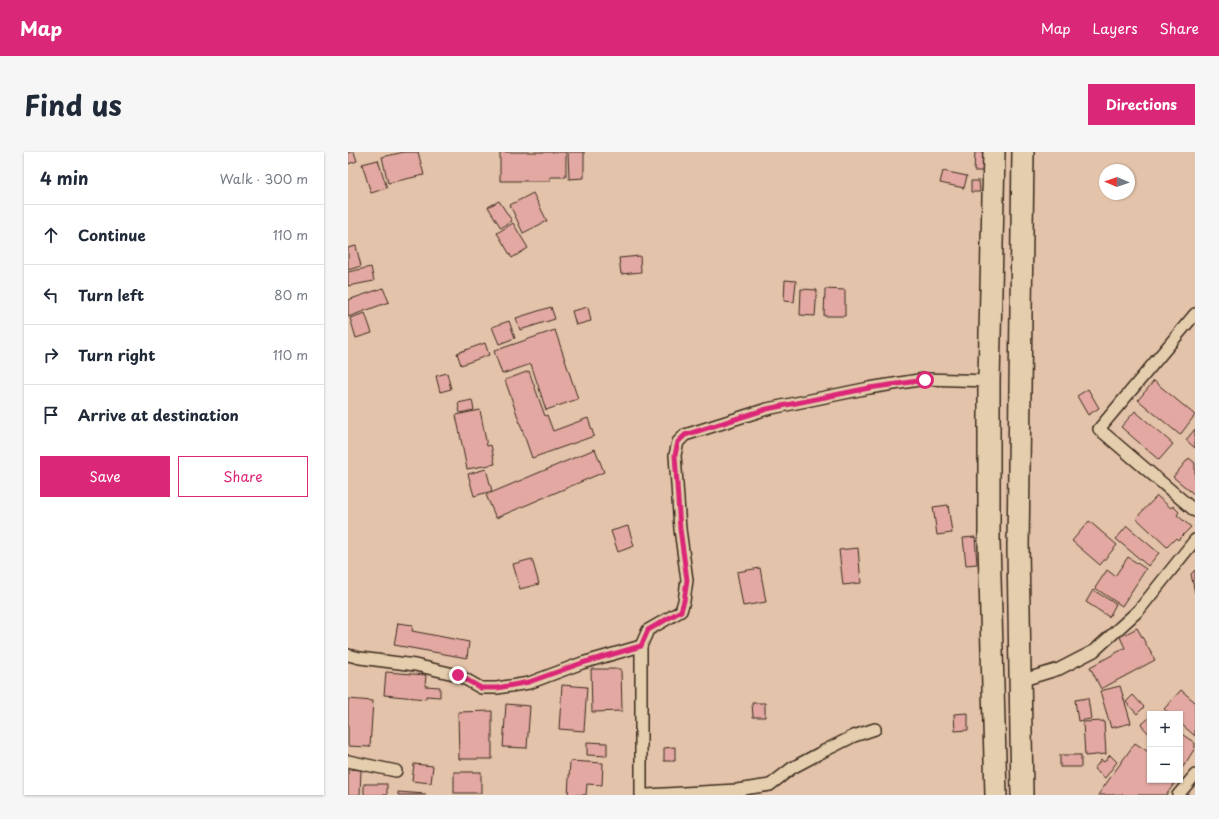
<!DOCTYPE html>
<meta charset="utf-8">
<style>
:root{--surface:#fff;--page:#f6f6f7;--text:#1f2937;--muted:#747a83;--line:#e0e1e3;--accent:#db2777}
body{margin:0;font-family:"Playpen Sans",sans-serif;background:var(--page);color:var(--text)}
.controls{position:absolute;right:12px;bottom:12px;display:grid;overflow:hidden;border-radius:0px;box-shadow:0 1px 3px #0004}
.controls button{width:36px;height:36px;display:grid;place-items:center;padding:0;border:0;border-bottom:1px solid var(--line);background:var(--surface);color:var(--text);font:20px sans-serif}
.compass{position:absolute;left:751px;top:12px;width:36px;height:36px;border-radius:50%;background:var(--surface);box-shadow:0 1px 3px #0004;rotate:272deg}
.stop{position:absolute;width:12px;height:12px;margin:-9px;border:3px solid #db2777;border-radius:50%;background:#fff}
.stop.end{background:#db2777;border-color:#fff;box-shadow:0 1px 4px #0008}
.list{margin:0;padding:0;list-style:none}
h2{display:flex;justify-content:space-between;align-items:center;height:52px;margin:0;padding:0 16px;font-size:17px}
h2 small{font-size:13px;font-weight:400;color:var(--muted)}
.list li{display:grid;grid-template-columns:26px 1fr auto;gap:12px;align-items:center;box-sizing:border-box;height:60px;padding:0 16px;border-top:1px solid var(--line)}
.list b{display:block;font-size:15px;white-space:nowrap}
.list em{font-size:13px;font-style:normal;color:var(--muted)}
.actions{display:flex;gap:8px;padding:12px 16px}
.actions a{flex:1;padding:9px 0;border:1px solid var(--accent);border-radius:0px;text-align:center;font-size:14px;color:var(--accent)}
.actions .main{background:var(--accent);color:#fff}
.icon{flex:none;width:22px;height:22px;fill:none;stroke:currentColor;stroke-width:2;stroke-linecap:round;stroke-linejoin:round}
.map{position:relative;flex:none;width:847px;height:643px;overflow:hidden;border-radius:0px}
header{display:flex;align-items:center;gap:24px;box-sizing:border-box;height:56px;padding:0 20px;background:var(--accent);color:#fff}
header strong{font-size:19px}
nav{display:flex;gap:22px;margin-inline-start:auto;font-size:14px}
.intro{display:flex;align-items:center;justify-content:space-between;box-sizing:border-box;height:96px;padding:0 24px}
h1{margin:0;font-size:28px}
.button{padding:10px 18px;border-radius:0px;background:var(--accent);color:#fff;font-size:14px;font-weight:700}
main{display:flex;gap:24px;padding:0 24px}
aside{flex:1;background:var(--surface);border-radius:0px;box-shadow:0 1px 3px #0004}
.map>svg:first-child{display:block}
.building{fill:#e2a8a1;stroke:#3b2a1e}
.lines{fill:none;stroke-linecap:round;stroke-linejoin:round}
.street-casing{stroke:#3b2a1e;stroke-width:14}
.highway-casing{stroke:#3b2a1e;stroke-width:24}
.street{stroke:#e4cead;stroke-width:11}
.highway{stroke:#e4cead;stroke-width:21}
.route{stroke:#db2777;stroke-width:5}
</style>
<header>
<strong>Map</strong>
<nav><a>Map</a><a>Layers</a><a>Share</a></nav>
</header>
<div class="intro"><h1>Find us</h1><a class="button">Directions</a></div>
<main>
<aside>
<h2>4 min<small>Walk · 300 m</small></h2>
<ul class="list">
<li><svg class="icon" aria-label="ahead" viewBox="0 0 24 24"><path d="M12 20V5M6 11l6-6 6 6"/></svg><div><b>Continue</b></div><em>110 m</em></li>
<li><svg class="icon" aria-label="left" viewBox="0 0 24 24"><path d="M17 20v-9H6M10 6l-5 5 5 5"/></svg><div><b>Turn left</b></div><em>80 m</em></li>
<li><svg class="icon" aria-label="right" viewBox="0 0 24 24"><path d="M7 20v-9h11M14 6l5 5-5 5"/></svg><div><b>Turn right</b></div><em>110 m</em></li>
<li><svg class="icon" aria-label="arrive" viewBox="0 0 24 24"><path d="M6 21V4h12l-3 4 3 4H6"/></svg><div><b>Arrive at destination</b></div></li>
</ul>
<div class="actions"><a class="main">Save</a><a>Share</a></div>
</aside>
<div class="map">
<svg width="847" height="643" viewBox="0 0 847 643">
<rect width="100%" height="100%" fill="#e3c3a9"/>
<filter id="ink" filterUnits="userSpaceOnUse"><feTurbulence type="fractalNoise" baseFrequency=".025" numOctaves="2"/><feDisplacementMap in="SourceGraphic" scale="8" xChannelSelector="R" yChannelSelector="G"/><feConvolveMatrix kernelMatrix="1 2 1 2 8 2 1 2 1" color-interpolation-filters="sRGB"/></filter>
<g filter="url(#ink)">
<g class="building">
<path d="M0,0H6L9,9L0,12Z"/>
<path d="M56,0H70L76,23L40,31L34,5Z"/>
<path d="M152,0H218V25H202V29H152Z"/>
<path d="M220,0H236V26L221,27Z"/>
<path d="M627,0H638L636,19H626Z"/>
<path d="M30,8L39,36L23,41L14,12Z"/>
<path d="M595,19L619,24L616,36L592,31Z"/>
<path d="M623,29H631L632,40H623Z"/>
<path d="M185,41L199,69L175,81L162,53Z"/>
<path d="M151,49L164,69L153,76L140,55Z"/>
<path d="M165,71L180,96L164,106L149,81Z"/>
<path d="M8,94L13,114L0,118V96Z"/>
<path d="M292,104L293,120L273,122L271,106Z"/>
<path d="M23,115L26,129L0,134V120Z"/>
<path d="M437,128L448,129L446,150L436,149Z"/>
<path d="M35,136L41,150L0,165V148Z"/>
<path d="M453,137L469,138L467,164L452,163Z"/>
<path d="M477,137L497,138V164H476Z"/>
<path d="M203,155L207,167L172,178L168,166Z"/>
<path d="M240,155L243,169L228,173L224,159Z"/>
<path d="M17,161L24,181L8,186L2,166Z"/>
<path d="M161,169L167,186L151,192L144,175Z"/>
<path d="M207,178L230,247L198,258L183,212L154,222L146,199Z"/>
<path d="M137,191L141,203L113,213L109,201Z"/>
<path d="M181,219L197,264L199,263L205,279L240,266L246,284L184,306L157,228Z"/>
<path d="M99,221L103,237L92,240L88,224Z"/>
<path d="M806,229L847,263L832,283L790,248Z"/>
<path d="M740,237L751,256L740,263L729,244Z"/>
<path d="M124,248L126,258L112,261L110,251Z"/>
<path d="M132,258L139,294L143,293L147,312L119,317L108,263Z"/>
<path d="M787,259L825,292L811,308L773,275Z"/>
<path d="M847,277V296L838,288Z"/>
<path d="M247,297L256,320L148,366L138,343Z"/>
<path d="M841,306L847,311V343L825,325Z"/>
<path d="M138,317L144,339L126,344L120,322Z"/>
<path d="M809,344L823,356L825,354L831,360L829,363L843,375L830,388L828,386L819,395L788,366Z"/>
<path d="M600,353L604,381L589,383L585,355Z"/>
<path d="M741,369L769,393L752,413L724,389Z"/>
<path d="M280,374L286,394L270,400L263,379Z"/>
<path d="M779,374L811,401L800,414L768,387Z"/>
<path d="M627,385L629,412L618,413L615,386Z"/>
<path d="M510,396L513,431L495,433L491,398Z"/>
<path d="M780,405L798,417L774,454L747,436L759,418L767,424Z"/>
<path d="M184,407L191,432L172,437L165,412Z"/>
<path d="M412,416L418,450L395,454L389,420Z"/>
<path d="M847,418V441L843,422Z"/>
<path d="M745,438L768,452L761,465L738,450Z"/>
<path d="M50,471L65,473L64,479L121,490L119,506L46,493Z"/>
<path d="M789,476L807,508L753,537L742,515L777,496L772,485Z"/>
<path d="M243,517H273L274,559L244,560Z"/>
<path d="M38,520L78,523L77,534L92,535V545L78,544V547L36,543Z"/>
<path d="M214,533L239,535L236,579L211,577Z"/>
<path d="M772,534L783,571L763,576L752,539Z"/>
<path d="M833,538L847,550V584L832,571V562H822L816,557Z"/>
<path d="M785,543L796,555L789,562L778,550Z"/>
<path d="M740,546L743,567L730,569L727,548Z"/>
<path d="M0,547L25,549L22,595L0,594Z"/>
<path d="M404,551H417V565H405Z"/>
<path d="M158,552L182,554L179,596L155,595Z"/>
<path d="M144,559V607H111L110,560Z"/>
<path d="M620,561V578L607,579L606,562Z"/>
<path d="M802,565V583L793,573Z"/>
<path d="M756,569L758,602L737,604L735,570Z"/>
<path d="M832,581L847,591V596L835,615L832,613Z"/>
<path d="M239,590L259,591V604L239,603Z"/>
<path d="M787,591L802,601V628H829L818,643H750Z"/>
<path d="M327,595V609H316V596Z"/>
<rect x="712" y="603" width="21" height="12"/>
<path d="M762,603L769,610L757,626L746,617L753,608L756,610Z"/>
<path d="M222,609L255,611L254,633L239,632L238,643H220Z"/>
<path d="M66,612L85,614L83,631L64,629Z"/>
<path d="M0,617L13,618L12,643H0Z"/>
<rect x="106" y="620" width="27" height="21"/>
<rect x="16" y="632" width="23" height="11"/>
<path d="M50,640L78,642V643H50Z"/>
</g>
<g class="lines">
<defs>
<g id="street">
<path d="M847,162L751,277L847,359"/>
<path d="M0,503L12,506L67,513L110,523L133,536H149L181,531L234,511L293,494"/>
<path d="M672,529L711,517L746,499L791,458L847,388"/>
<path d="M0,609L48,619"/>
<path d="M293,643V494L300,478L333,459L336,449L339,428L332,377L327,303L330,290L337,283L419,257L521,236L577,227L641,229"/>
<path d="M299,643L389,638L422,633L444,616L474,600L506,584L527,577"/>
<path d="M830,643L847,623"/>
</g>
<g id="highway">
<path d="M646,0L641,229V390L648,643"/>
<path d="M674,643L670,396L675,0"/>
</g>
</defs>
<use href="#street" class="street-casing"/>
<use href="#highway" class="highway-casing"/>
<use href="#street" class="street"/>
<use href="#highway" class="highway"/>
</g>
</g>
<g class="lines" filter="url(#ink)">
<path class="route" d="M110,523L133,536H149L181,530L234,511L293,494L300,478L333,459L336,449L339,428L332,377L327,303L330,290L337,283L419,257L521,236L577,228"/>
</g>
</svg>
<div class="controls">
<button>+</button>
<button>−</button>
</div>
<svg class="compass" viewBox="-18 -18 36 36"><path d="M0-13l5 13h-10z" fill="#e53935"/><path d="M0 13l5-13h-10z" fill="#747a83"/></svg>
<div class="stop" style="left:577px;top:228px"></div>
<div class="stop end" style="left:110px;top:523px"></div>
</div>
</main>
